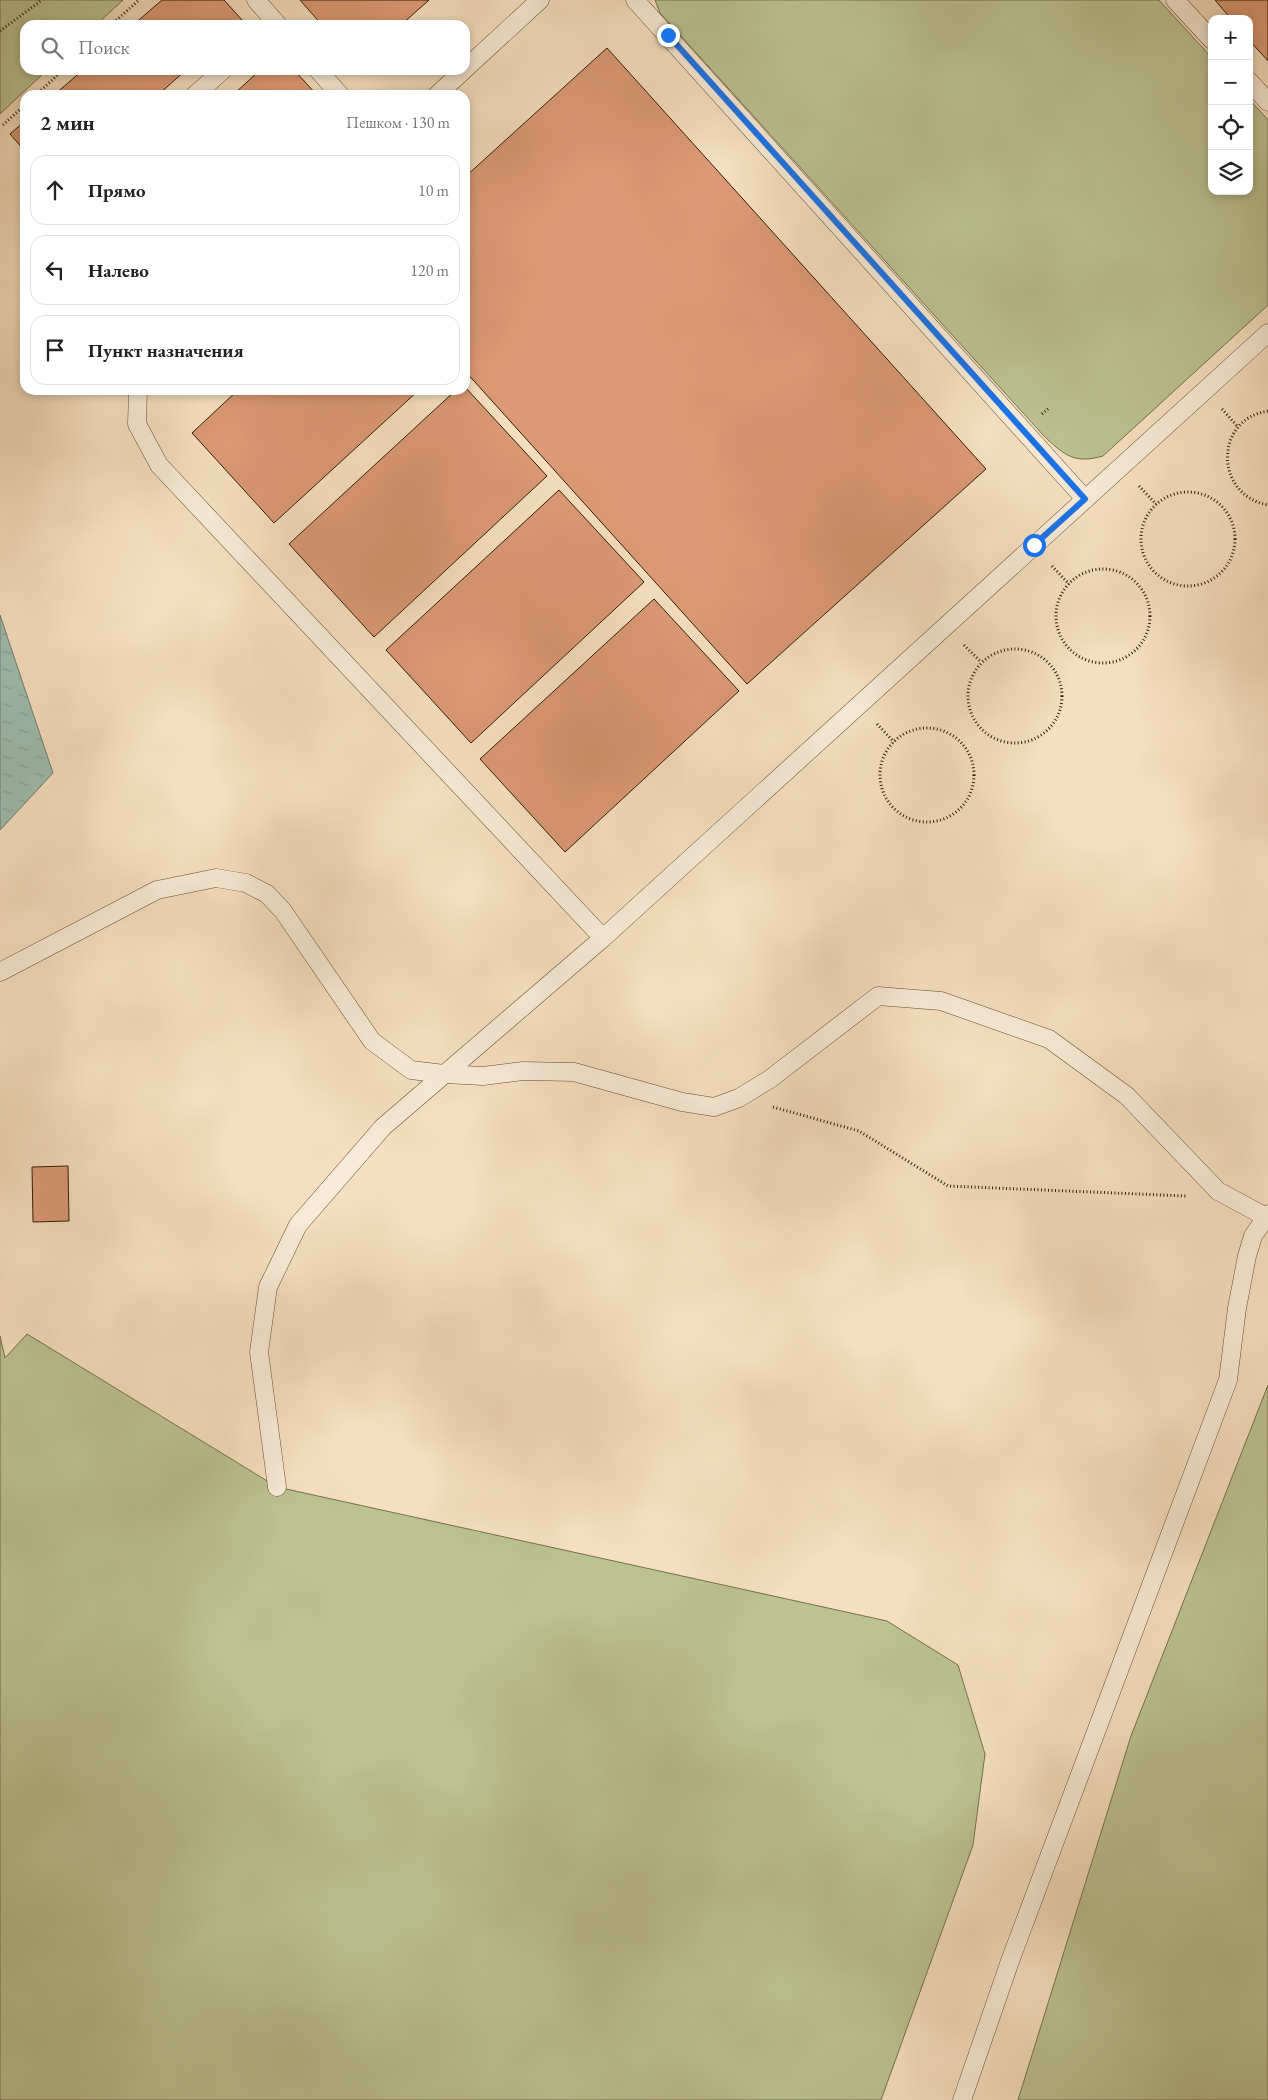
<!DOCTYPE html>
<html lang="ru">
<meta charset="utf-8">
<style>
:root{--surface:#fff;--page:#f2f2f2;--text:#222;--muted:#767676;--line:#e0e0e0}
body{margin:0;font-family:"EB Garamond",serif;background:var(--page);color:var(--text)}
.controls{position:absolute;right:15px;top:15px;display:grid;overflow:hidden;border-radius:10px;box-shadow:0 2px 8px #0003}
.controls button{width:45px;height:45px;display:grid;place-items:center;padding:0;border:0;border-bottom:1px solid var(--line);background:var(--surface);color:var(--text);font:25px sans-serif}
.stop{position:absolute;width:15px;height:15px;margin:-11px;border:4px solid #1a73e8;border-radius:50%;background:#fff}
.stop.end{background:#1a73e8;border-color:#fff;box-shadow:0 1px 5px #0008}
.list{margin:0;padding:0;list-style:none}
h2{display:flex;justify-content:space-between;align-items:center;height:65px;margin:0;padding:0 20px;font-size:21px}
h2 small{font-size:16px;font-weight:400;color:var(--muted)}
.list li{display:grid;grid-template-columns:32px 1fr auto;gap:15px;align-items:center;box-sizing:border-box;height:70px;margin:0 10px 10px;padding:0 10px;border:1px solid var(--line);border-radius:15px}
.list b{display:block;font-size:19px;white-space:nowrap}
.list em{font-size:16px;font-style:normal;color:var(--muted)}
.icon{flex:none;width:28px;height:28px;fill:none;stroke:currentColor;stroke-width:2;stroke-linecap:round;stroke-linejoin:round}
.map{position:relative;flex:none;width:1268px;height:2100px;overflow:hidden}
.search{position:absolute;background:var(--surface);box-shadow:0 2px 8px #0003;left:20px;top:20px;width:450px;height:55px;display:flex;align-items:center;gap:12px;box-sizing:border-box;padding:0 18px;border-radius:15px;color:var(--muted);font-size:19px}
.panel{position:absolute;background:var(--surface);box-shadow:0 2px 8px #0003;left:20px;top:90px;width:450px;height:305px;border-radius:15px}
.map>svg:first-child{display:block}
.green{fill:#bcc292;stroke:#76704c}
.water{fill:url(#water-ripples);stroke:#717d6b}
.building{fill:#dc9975;stroke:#301e06}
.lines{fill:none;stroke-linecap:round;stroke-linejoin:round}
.lane-casing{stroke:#614e34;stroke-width:19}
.path{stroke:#301e06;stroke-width:3;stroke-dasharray:1 2.5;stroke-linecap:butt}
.lane{stroke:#f8ead6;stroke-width:18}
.route{stroke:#1a73e8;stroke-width:6}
</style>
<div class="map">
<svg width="1268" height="2100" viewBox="0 0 1268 2100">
<defs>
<pattern id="water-ripples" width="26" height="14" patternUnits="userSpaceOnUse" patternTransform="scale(1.25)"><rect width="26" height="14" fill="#9dbdae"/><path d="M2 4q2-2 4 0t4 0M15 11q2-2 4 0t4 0" fill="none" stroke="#88a294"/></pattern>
</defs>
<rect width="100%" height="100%" fill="#f5dfc0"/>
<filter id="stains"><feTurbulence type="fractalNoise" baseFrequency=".004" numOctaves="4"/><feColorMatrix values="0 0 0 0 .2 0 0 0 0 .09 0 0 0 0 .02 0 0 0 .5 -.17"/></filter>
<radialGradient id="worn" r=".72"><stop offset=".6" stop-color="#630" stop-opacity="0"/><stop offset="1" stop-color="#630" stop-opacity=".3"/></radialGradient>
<g class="green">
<path d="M0,0H123L96,25H25V70H47L0,114Z"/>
<path d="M655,0H1159L1212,58V191H1249V99L1268,120V305L1103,456C1075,464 1065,456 1044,436L660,13Z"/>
<path d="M27,1334L277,1487L887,1621L958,1665L985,1754L973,1845L881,2100H0V1336L5,1358Z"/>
<path d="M1268,1385V2100H1018L1131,1736Z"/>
</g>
<path class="water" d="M0,615L53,773L0,830Z"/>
<g class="building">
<path d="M162,0H224L242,20L237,25H133Z"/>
<path d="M300,0H429L401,25H322Z"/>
<path d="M1215,0H1268V61L1249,40V19H1231Z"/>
<path d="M607,48L986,469L747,684L465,371V177Z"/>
<path d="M83,70H186L158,95H54Z"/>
<path d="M260,70H294L317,95H233Z"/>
<path d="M25,121V151L10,134Z"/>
<path d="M465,387L547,476L374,637L289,544L456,390H465Z"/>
<path d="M238,390H419L274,523L192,433Z"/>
<path d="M559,490L644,582L471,743L386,650Z"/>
<path d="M654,599L739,691L565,852L480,759Z"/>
<path d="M68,1166L69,1221L33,1222L32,1167Z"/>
</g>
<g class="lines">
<defs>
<g id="lane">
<path d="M256,0L278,25"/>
<path d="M635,0L1085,499"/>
<path d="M1175,0L1212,40"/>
<path d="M465,69L540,0"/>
<path d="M318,70L340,95"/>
<path d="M1249,81L1268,102"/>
<path d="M195,95L223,70"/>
<path d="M437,95L464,70"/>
<path d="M138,390L137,424L159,465L603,938L1268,333"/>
<path d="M0,972L157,890L216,878L246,883L267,894L283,911L372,1041L411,1070L444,1074L483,1076L523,1071L574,1072L682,1102L714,1107L739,1098L770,1079L878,996L941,1001L1049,1039L1127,1096L1218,1191L1266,1217"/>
<path d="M277,1487L259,1352L268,1287L298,1225L383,1127L603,938"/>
<path d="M962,2100L1010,1961L1228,1380L1237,1308L1247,1256L1253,1236L1268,1214"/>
</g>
</defs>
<use href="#lane" class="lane-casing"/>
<g class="path">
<path d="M111,25L139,0"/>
<path d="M0,31L42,0"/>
<path d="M36,95L63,70"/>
<path d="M3,125L25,105"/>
<path d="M1222,409L1238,427"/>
<path d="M1268,411C1214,419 1214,495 1268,505"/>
<path d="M1042,414L1049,408"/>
<path d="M1139,486L1156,504"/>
<circle cx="1188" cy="539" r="47"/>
<path d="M1052,566L1069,584"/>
<circle cx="1103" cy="616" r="47"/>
<path d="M964,645L981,662"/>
<circle cx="1015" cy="696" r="47"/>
<path d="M877,724L894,742"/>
<circle cx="927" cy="775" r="47"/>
<path d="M773,1107L859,1131L948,1186L1186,1196"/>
</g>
<use href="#lane" class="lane"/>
</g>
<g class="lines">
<path class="route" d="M668,35L1085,499L1034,545"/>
</g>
<rect width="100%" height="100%" filter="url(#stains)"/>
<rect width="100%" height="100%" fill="url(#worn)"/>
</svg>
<div class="controls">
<button>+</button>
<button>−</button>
<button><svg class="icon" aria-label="locate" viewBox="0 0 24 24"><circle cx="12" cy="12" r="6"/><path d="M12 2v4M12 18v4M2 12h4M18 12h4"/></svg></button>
<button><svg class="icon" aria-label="layers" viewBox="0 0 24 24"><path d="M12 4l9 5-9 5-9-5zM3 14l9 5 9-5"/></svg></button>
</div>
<div class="stop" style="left:1034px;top:545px"></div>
<div class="stop end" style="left:668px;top:35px"></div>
<div class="search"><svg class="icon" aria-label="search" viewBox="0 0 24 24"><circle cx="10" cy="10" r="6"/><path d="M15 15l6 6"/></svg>Поиск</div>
<section class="panel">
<h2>2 мин<small>Пешком · 130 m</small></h2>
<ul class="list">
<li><svg class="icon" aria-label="ahead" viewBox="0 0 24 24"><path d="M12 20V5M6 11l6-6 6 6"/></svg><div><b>Прямо</b></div><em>10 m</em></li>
<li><svg class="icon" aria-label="left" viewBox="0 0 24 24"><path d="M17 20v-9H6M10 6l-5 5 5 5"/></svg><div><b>Налево</b></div><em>120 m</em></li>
<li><svg class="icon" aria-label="arrive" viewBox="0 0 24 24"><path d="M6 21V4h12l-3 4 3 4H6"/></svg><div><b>Пункт назначения</b></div></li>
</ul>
</section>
</div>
